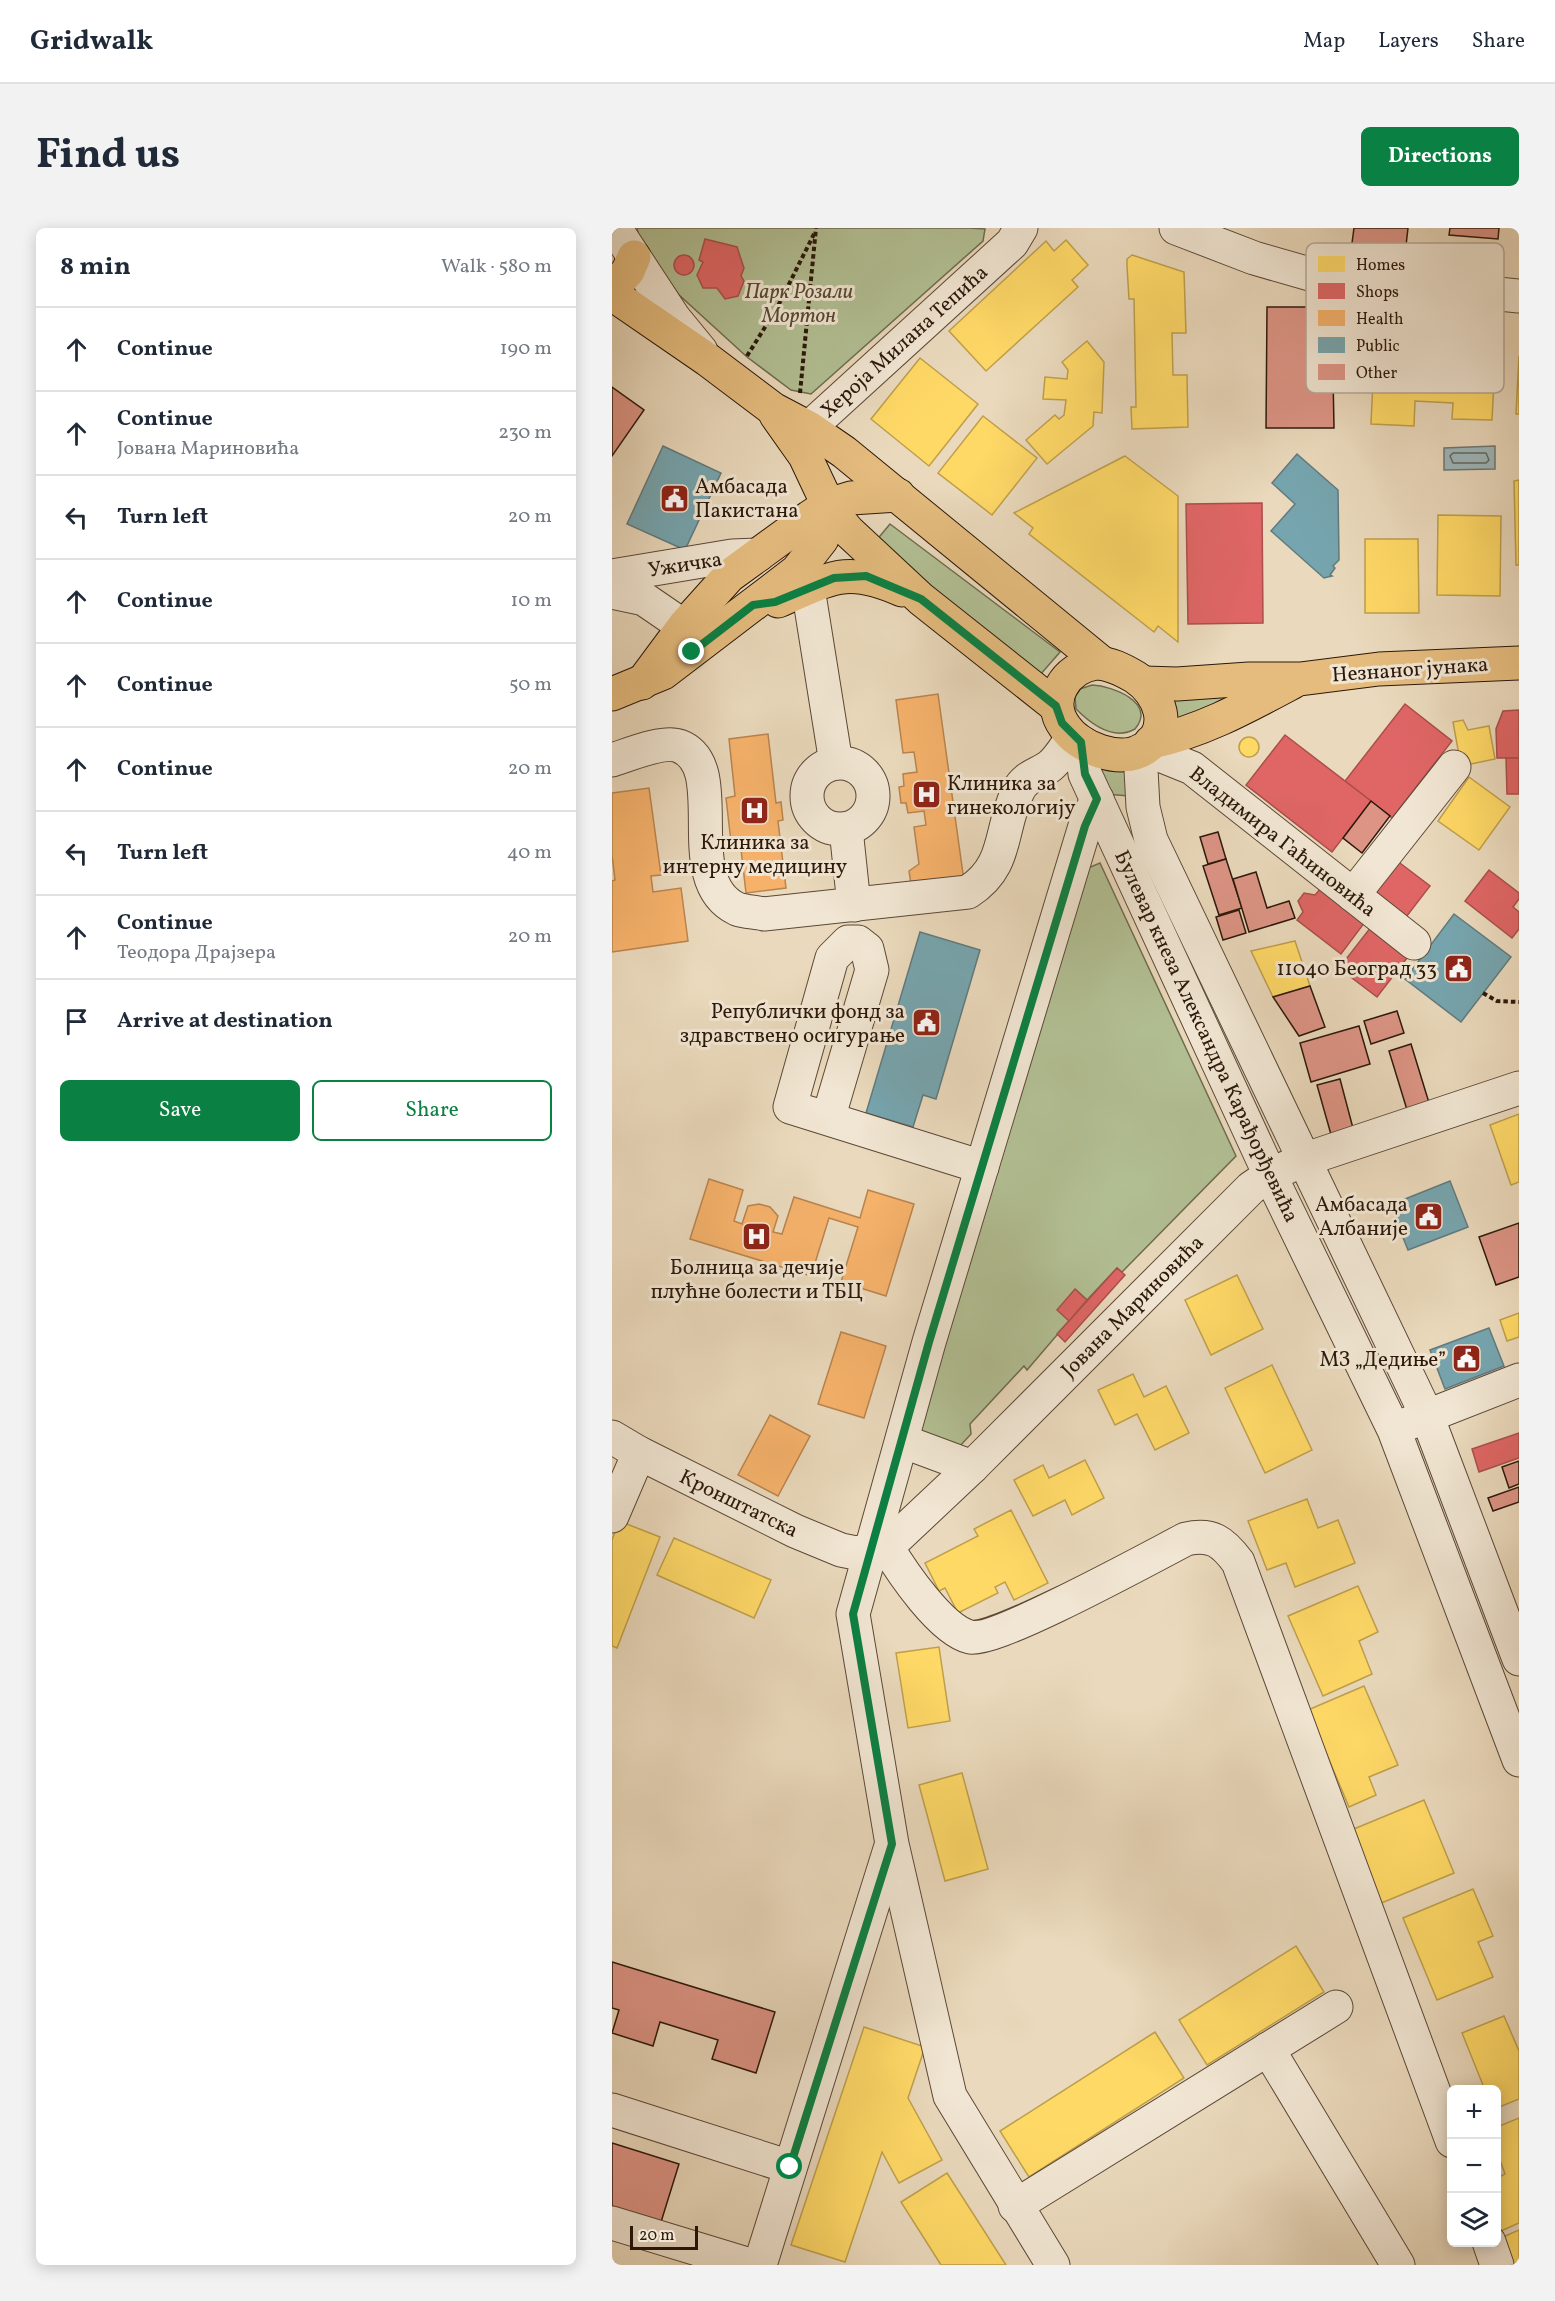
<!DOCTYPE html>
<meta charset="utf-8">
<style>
:root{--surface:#fff;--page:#f2f2f3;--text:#1f2937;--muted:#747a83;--line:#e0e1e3;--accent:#0b8043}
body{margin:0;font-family:Vollkorn,serif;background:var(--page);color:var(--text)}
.controls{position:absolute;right:18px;bottom:18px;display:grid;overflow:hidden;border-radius:9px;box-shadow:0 3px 15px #0003}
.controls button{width:54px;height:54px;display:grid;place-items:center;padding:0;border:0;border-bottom:2px solid var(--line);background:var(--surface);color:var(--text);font:30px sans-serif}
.scale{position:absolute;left:18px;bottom:15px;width:68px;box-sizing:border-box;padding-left:6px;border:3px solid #2b180b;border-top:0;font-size:16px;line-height:21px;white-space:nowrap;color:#2b180b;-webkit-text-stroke:4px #f1e6d3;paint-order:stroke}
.stop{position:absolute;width:18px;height:18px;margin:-14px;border:4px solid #0b8043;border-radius:50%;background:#fff}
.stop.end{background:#0b8043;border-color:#fff;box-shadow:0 2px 6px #0008}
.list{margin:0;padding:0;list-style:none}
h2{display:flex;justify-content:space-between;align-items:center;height:78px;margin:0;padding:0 24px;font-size:26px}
h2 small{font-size:20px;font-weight:400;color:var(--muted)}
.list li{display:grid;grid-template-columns:39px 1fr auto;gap:18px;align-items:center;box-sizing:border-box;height:84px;padding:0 24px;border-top:2px solid var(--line)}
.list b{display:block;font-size:22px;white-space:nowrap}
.list p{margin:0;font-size:20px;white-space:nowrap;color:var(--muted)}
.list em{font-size:20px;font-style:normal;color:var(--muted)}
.actions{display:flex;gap:12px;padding:18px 24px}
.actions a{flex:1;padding:14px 0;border:2px solid var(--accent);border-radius:9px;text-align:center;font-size:21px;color:var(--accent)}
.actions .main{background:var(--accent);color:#fff}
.icon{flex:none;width:33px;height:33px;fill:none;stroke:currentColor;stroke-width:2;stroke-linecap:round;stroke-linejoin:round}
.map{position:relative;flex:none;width:907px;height:2037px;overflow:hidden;border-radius:9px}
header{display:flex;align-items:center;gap:36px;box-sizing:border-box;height:84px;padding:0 30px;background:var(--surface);border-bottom:2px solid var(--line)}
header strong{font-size:28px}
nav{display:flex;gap:33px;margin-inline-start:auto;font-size:21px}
.intro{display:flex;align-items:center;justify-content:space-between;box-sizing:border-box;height:144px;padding:0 36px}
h1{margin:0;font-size:42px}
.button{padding:15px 27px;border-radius:9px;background:var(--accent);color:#fff;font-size:21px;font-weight:700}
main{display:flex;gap:36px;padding:0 36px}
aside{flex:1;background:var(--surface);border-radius:9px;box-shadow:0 3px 15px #0003}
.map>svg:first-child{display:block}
.green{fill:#b2c094;stroke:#6e6c50;stroke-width:1.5}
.water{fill:#9db7bb;stroke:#6f7775;stroke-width:1.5}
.homes{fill:#ffd966;stroke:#bf9f4b;stroke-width:1.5}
.shops{fill:#e06666;stroke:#aa4f4b;stroke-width:1.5}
.health{fill:#f6b26b;stroke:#b9844e;stroke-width:1.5}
.public{fill:#76a5af;stroke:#607b7e;stroke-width:1.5}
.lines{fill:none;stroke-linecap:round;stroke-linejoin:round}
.shore{stroke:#646863;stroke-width:1.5}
.building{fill:#dd9485;stroke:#2b180b;stroke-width:1.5}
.minor-casing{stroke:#5b4837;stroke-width:35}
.major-casing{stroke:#2b180b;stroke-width:35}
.path{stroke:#2b180b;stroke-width:4;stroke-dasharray:4.5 3;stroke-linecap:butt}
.minor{stroke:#f1e6d3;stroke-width:33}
.major{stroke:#e5bc7e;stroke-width:33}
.route{stroke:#0b8043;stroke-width:8}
.labels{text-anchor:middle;stroke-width:6;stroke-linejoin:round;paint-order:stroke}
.park-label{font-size:21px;font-style:italic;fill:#544a34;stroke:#f1e6d3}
.street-label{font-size:21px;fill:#2b180b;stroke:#f1e6d3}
.poi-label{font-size:21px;fill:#2b180b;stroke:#f1e6d3;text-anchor:end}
.key{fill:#f1e6d3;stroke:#b6a897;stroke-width:1.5}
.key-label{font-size:16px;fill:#2b180b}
</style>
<header>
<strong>Gridwalk</strong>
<nav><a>Map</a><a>Layers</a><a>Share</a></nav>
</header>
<div class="intro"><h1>Find us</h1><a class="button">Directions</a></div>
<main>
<aside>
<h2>8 min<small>Walk · 580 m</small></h2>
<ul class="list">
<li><svg class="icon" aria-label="ahead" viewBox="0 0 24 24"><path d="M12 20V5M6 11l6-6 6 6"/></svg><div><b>Continue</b></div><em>190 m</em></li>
<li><svg class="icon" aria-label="ahead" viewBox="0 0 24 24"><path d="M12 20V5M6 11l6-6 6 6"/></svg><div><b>Continue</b><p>Јована Мариновића</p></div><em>230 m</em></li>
<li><svg class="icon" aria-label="left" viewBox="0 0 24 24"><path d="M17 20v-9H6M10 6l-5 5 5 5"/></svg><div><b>Turn left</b></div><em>20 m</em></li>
<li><svg class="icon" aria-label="ahead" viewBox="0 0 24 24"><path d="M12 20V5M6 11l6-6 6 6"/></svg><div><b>Continue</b></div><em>10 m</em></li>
<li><svg class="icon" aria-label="ahead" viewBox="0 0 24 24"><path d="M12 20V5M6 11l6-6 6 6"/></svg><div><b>Continue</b></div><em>50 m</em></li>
<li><svg class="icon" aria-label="ahead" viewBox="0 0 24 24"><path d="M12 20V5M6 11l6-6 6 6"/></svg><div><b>Continue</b></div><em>20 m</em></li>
<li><svg class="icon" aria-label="left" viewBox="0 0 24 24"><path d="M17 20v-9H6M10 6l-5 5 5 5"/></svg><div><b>Turn left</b></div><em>40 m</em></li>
<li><svg class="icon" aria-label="ahead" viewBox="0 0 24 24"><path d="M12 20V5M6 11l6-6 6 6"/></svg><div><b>Continue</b><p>Теодора Драјзера</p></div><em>20 m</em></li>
<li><svg class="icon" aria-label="arrive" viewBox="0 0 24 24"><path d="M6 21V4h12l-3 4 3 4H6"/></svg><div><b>Arrive at destination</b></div></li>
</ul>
<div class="actions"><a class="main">Save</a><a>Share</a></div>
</aside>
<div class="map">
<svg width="907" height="2037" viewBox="0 0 907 2037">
<rect width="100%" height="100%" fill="#ead9bc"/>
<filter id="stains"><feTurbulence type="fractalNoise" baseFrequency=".00333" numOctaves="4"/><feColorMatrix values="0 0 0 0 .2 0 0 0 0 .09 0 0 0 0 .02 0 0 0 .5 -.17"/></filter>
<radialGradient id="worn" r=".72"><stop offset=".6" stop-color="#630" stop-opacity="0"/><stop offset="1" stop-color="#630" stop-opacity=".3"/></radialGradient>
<g class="green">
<path d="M25,0H357L373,1L371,13L199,166L179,162L135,129L66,66L27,9Z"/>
<path d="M278,296L448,424L428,447L263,314Z"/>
<path d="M480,457C501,458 545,475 523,501C502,513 479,496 464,481L463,469L468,461Z"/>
<path d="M652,458L564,502L555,466Z"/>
<path d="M485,537L518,543L517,568L493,566Z"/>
<path d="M488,635L624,928L510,1044L505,1040L475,1072L464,1062L457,1093L415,1142L412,1138L358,1196L359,1206L348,1218L301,1206L476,640Z"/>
</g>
<path class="water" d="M883,218V241L832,242V220Z"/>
<g class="homes">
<path d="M454,12L476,37L460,52L466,59L374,143L337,103L434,13L442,23Z"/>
<path d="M520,27L572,44L574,105H560L561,147H575L576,199L520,201L519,179H524L522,71H517L515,38V31Z"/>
<path d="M764,88L885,93L880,192L840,191L841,175L803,173L802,198L759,196Z"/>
<path d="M475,113L492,134L490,185L482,184L481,198L435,236L414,212L443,187L447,191L452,187L454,172L431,171L433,149L455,151L456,142L450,134Z"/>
<path d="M907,128V186H904Z"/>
<path d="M308,130L366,176L317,238L259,191Z"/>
<path d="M371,188L425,230L380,287L326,245Z"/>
<path d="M513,228L566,268V414L546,398L542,404L417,306L421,300L402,285Z"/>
<path d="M907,252V337H904L902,253Z"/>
<path d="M826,287L889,288L888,368L825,367Z"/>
<path d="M753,311H806L807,385H753Z"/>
<path d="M851,492L856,502L877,498L883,531L849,538L841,494Z"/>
<circle cx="637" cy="519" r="10"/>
<path d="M857,549L898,579L867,622L826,593Z"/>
<path d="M683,713L698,758L661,769L639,723Z"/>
<path d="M907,886V954L899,957L878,897Z"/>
<path d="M625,1047L651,1101L599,1127L573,1072Z"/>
<path d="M907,1085V1109L895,1113L888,1092Z"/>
<path d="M660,1137L700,1222L653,1245L613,1160Z"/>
<path d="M521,1146L532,1169L554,1158L577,1205L543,1222L525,1186L503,1197L486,1162Z"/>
<path d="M473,1232L492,1270L460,1287L453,1272L421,1288L402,1252L431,1237L437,1250Z"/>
<path d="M695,1271L706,1300L726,1292L743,1335L683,1359L674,1335L655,1342L636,1293Z"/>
<path d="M399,1282L436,1355L402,1372L393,1354L383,1359L386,1365L346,1385L333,1360L327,1363L313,1335L366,1308L362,1301Z"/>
<path d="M7,1293L48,1309L5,1420L0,1418V1312Z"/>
<path d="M62,1310L159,1352L142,1390L45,1347Z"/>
<path d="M746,1358L766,1404L747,1413L760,1446L711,1468L676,1388Z"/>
<path d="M327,1419L338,1493L296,1500L284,1425Z"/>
<path d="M752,1458L786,1537L757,1549L764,1567L737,1579L696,1482Z"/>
<path d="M350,1545L376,1641L333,1653L307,1557Z"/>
<path d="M812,1572L842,1645L767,1676L737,1603Z"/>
<path d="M861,1661L881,1708L866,1714L881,1749L825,1772L791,1690Z"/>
<path d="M684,1718L712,1764L595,1837L567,1792Z"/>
<path d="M892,1788L907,1823V1871L885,1880V1862H873L850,1805Z"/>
<path d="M252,1799L313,1819L296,1870L330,1932L287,1955L270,1924L233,2034L179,2017Z"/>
<path d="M543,1804L572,1850L417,1949L388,1903Z"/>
<path d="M907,1890V1995L889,2003L885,1992V1950L893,1946L885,1924V1899Z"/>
<path d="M335,1945L394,2037H329L289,1974Z"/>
<path d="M907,2002V2037H902L891,2009Z"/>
</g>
<g class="shops">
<path d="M93,11L125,19L132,40L129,48L132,53L126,68L113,71L105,60H91L85,47L91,34L87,32Z"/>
<circle cx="72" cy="37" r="10"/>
<path d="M650,275L651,395L576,396L574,276Z"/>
<path d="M793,476L840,513L780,590L733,553Z"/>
<path d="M907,482V530H885L884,501L891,483Z"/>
<path d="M673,507L759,573L720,624L634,557Z"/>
<path d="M894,530H907V566H895Z"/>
<path d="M780,629L818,658L791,693L753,664Z"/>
<path d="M877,642L907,665V671L901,679L907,684V701L900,710L853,673Z"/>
<path d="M710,659L753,694L729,726L685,692L691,684L686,673L692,665L703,667Z"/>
<path d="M759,699L795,730L765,769L727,740Z"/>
<path d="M505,1040L513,1047L453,1114L445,1106Z"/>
<path d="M463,1061L475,1072L457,1093L445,1082Z"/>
<path d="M907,1205V1230L867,1244L860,1221Z"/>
</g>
<g class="health">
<path d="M326,466L352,653L299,656L297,643L307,636L302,599L314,597L312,583L296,585L294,575H289L287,559L292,558L291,546L305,544L302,524L291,525L284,472Z"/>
<path d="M156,506L164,575L169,574L171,592L166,593L174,660L134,665L128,613L119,614L114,570L123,568L117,511Z"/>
<path d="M37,560L49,647L39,648L41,664L69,660L76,713L0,724V653L3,652L0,627V565Z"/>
<path d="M97,951L131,962L122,993L130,996L136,978L147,976L158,979L166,988L161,1004L170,1006L182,969L248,990L256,962L302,976L274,1068L229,1054L246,999L217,990L199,1048L78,1011Z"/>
<path d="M229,1104L274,1118L252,1190L206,1176Z"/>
<path d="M158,1187L198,1208L166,1268L126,1247Z"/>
</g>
<g class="public">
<path d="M51,218L109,245L73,322L15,296Z"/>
<path d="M685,226L726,262L727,332L721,338L723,340L718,347L720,348L712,350L659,303L683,276L660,255Z"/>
<path d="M842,686L899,729L849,794L793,751Z"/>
<path d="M308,704L368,722L324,871L311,867L301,899L254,885Z"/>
<path d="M838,953L856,999L796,1022L778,977Z"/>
<path d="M877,1100L892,1138L833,1161L818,1122Z"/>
</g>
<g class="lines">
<path class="shore" d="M841,225H874L877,232L874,235H841L838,228Z"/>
</g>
<g class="building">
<path d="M742,0H796L792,35L738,30Z"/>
<path d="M838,0H887L886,11L837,7Z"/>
<path d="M655,79H701L700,146L721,147L722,200H654Z"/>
<path d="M0,159L32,182L0,228Z"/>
<path d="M759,573L778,588L750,625L731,610Z"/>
<path d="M606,604L614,631L596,636L588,609Z"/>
<path d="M614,631L630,680L607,687L591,638Z"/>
<path d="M644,644L655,680L677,673L683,690L637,704L621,651Z"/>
<path d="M627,682L634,705L611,712L604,689Z"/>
<path d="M698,758L713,799L687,808L661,769Z"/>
<path d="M785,783L792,805L759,816L752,793Z"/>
<path d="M747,798L758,836L699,854L688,815Z"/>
<path d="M799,816L818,878L796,885L777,823Z"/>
<path d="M728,851L742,904L720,910L705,857Z"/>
<path d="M907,995V1049L884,1057L867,1009Z"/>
<path d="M907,1233V1256L897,1260L890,1239Z"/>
<path d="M907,1259V1274L881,1283L876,1270Z"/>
<path d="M0,1734L163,1784L144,1845L100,1831L106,1812L48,1794L41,1818L0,1805L7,1782L0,1780Z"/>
<path d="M0,1915L67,1936L49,1994L0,1978Z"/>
</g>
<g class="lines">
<defs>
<g id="minor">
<path d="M3,0L62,90L89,123"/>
<path d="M564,0L642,30L701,47L907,68"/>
<path d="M197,200L400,15L409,0"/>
<path d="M0,348L120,328L146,327"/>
<path d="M196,360L224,535"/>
<path d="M0,364L32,371L67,395L100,402"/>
<path d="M469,514L473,546L658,947L782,1202L907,1532"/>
<path d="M533,521L580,540L802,715"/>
<path d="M528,523L531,579L539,612L815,1188L907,1431"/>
<path d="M0,532C16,527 52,512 67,518C121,538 64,652 125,681C133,684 144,684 152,686L356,664C397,638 387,602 406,563C413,548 426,547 438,538C447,531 454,518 461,509"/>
<circle cx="228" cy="568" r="33"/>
<path d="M234,601L242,677"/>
<path d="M741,667L842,539"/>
<path d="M216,891L260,742L255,721L246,714H236L220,730L178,879L370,939"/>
<path d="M795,1196L907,1152"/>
<path d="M0,1209L27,1225L183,1303L229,1322L244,1325L275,1319L360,1239L639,960L658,947L691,932L907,860"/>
<path d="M290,1213L360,1239"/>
<path d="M0,1288L27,1225"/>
<path d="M275,1319C290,1344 329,1402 358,1409C383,1415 541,1328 574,1311C600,1305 611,1314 626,1334L840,1913"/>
<path d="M656,1821L786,2037"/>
<path d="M0,1882L178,1939"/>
<path d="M403,1978L724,1779"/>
<path d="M0,1995L138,2037"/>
<path d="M877,2014L885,2037"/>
<path d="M148,2037L279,1618"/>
<path d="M441,2037L338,1868L280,1616L241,1386L317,1114L473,598L485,571"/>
</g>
<g id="major">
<path d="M0,61L16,43L22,29"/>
<path d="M0,66L96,132L161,181L197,200L232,224L490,435"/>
<path d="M164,187L193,228L219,283L236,303L309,371L444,478"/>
<path d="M166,373C219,350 234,337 290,362"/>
<path d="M484,435C498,435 511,442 523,449C548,465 562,502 532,521C508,536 467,520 453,499C433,472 453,440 484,435Z"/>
<path d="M30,455L73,397L117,348L198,289L216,277L239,270L286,267"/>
<path d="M532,455L565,456L637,451H688L767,441L907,435"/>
<path d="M0,466L51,445L185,343L210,311L216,277"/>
<path d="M539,514C589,504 636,478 681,454"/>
</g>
</defs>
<use href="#minor" class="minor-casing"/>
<use href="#major" class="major-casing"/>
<g class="path">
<path d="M135,128L165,80L202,6"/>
<path d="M188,165L204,0"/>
<path d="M871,765L885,773L907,774"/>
</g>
<use href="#minor" class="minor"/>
<use href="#major" class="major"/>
</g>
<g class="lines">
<path class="route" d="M80,424L141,377L163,374L222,350L254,348L309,371L444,478L450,495L469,514L473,546L485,571L473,598L317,1114L241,1386L280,1616L178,1939"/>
</g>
<defs>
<symbol id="civic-square" viewBox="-11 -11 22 22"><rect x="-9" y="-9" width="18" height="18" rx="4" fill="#8f2418" stroke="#f1e6d3"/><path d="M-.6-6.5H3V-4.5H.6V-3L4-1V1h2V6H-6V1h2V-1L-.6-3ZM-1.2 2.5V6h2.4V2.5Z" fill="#fff"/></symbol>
<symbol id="hospital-square" viewBox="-11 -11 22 22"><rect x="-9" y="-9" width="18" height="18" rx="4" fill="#8f2418" stroke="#f1e6d3"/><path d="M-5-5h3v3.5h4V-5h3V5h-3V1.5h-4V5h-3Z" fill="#fff"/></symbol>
</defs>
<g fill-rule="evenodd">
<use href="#civic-square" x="46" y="254" width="33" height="33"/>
<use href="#hospital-square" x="298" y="550" width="33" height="33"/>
<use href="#hospital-square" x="126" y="566" width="33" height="33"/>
<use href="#civic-square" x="830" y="724" width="33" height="33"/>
<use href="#civic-square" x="298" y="778" width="33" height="33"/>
<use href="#civic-square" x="800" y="972" width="33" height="33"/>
<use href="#hospital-square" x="128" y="992" width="33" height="33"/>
<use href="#civic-square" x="838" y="1114" width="33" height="33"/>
</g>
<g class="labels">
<g class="park-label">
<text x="187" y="70">Парк Розали<tspan x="187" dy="24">Мортон</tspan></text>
</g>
<g class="street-label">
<text transform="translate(292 113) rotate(-42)" y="7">Хероја Милана Тепића</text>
<text transform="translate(73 336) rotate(-9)" y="7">Ужичка</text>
<text transform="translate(798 441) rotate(-4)" y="7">Незнаног јунака</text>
<text transform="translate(671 613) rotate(38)" y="7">Владимира Гаћиновића</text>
<text transform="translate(595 808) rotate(65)" y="7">Булевар кнеза Александра Карађорђевића</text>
<text transform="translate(520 1078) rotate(-45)" y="7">Јована Мариновића</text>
<text transform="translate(127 1275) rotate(26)" y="7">Кронштатска</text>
</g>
<g class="poi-label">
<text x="83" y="265" text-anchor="start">Амбасада<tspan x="83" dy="24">Пакистана</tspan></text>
<text x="335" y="562" text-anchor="start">Клиника за<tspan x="335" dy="24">гинекологију</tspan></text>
<text x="143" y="621" text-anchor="middle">Клиника за<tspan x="143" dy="24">интерну медицину</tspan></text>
<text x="825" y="747">11040 Београд 33</text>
<text x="293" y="790">Републички фонд за<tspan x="293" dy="24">здравствено осигурање</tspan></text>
<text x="796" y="983">Амбасада<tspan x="796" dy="24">Албаније</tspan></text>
<text x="145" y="1046" text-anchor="middle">Болница за дечије<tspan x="145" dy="24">плућне болести и ТБЦ</tspan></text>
<text x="834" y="1138">МЗ „Дедиње”</text>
</g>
</g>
<rect x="694" y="15" width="198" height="150" rx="9" class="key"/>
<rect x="706" y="28" width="27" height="16" fill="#ffd966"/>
<rect x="706" y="55" width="27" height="16" fill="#e06666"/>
<rect x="706" y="82" width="27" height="16" fill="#f6b26b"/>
<rect x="706" y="109" width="27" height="16" fill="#76a5af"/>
<rect x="706" y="136" width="27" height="16" fill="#dd9485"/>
<g class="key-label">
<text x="744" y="42">Homes</text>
<text x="744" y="69">Shops</text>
<text x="744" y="96">Health</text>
<text x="744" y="123">Public</text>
<text x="744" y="150">Other</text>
</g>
<rect width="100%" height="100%" filter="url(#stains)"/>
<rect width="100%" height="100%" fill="url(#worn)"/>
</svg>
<div class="controls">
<button>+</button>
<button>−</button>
<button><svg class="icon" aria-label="layers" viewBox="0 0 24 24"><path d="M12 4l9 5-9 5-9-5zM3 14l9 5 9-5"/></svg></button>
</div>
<div class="scale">20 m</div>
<div class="stop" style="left:178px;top:1939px"></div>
<div class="stop end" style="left:80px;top:424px"></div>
</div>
</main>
